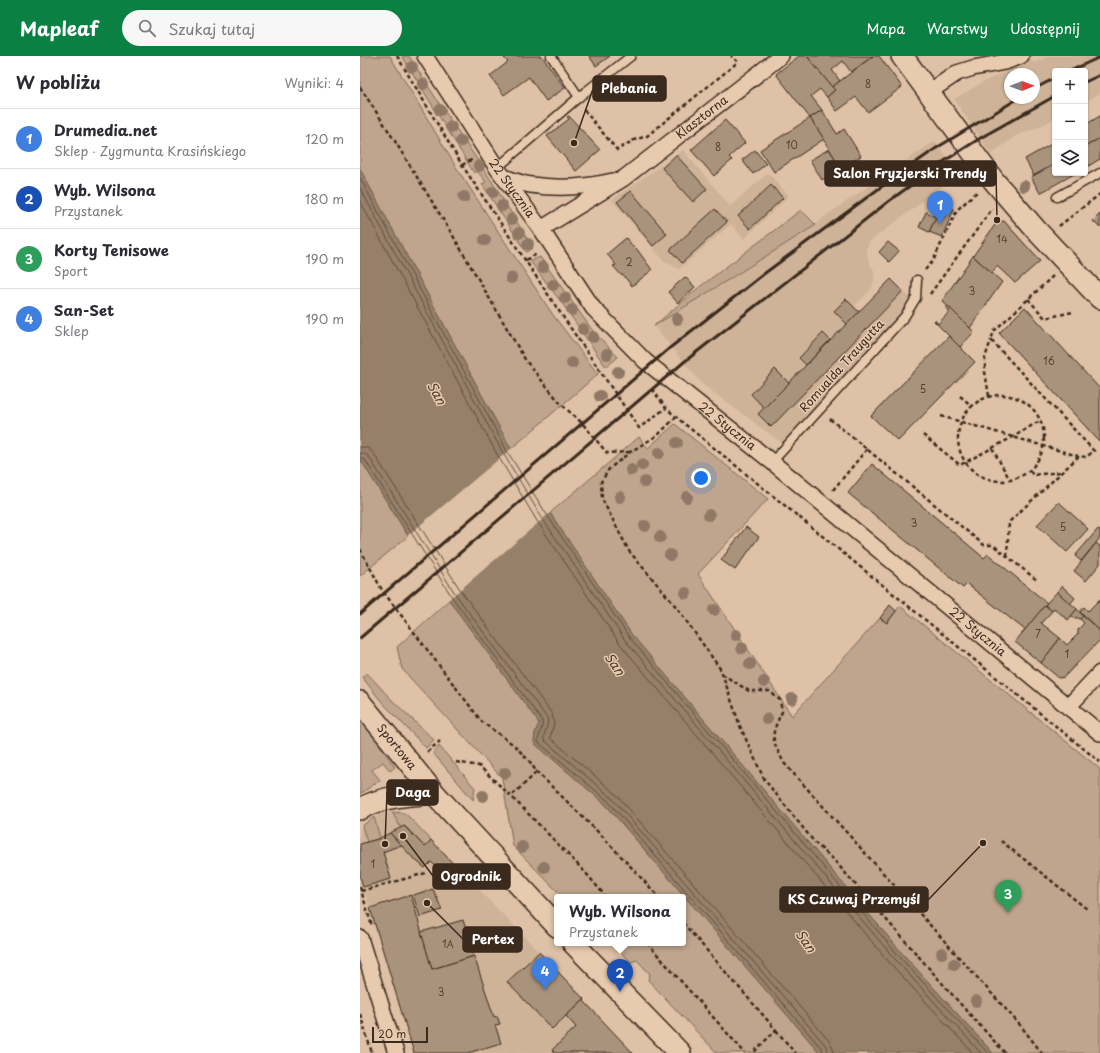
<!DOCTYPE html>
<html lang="pl">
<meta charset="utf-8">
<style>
:root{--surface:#fff;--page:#f7f7f7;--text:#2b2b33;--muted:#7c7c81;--line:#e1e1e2;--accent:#0b8043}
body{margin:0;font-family:"Playpen Sans",sans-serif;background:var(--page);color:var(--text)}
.controls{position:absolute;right:12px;top:12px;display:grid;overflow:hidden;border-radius:4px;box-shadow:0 1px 3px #0004}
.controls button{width:36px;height:36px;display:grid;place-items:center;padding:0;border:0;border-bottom:1px solid var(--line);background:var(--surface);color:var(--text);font:20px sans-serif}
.compass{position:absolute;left:644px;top:12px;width:36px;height:36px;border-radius:50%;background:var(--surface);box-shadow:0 1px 3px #0004;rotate:89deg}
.scale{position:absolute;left:12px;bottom:10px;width:56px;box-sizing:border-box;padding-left:4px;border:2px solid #3b2a1e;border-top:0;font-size:11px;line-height:14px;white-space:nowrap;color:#3b2a1e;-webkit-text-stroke:3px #e8cbaf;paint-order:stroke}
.you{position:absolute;left:341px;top:422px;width:14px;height:14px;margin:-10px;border:3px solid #fff;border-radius:50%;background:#1a73e8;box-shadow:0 0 0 6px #1a73e833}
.badge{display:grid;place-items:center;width:26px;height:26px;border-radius:50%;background:var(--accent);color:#fff;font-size:13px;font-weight:700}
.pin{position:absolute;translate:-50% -33px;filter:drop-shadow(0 1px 2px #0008)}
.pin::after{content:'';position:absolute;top:21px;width:14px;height:12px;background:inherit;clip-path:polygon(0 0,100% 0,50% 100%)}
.popup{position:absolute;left:194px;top:838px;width:132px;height:52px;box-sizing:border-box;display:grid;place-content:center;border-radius:4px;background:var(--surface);filter:drop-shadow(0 1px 3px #0005);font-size:13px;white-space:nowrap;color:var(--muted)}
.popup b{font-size:15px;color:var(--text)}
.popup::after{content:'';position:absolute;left:50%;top:100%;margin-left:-8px;border:8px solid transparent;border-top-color:var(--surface)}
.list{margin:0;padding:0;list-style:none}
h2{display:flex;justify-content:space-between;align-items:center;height:52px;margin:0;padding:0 16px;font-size:17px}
h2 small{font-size:13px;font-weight:400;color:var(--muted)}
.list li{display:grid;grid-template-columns:26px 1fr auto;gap:12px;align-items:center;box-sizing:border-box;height:60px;padding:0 16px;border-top:1px solid var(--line)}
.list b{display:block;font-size:15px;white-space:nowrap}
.list p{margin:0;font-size:13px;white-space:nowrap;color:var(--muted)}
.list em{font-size:13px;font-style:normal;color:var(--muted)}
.icon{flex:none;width:22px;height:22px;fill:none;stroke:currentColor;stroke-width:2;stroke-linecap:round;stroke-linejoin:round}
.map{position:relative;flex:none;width:740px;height:997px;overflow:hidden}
header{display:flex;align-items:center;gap:24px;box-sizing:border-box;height:56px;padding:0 20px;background:var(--accent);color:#fff}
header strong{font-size:19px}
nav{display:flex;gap:22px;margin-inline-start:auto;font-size:14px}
.search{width:280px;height:36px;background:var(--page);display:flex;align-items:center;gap:10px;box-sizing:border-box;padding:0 14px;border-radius:22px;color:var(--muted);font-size:15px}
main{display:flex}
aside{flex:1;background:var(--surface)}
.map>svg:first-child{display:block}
.built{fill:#ceb399;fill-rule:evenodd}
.green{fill:#bfa58d;stroke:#7d6856}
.water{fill:#96806b;stroke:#725e4c}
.pier{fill:#dec1a6}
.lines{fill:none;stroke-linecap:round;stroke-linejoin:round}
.shore{stroke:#5f4c3d;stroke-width:1}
.building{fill:#aa937c;stroke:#3b2a1e}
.lane-casing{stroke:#3b2a1e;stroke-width:11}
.street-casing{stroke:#3b2a1e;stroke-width:18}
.secondary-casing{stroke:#3b2a1e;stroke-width:24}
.path{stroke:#3b2a1e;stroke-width:2.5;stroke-dasharray:4 3;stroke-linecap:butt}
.lane{stroke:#e8cbaf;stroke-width:8}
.street{stroke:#e8cbaf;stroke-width:15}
.secondary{stroke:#e8cbaf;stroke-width:21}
.rail{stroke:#3b2a1e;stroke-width:3}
.tree{fill:#8f7865}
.labels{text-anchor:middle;stroke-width:3;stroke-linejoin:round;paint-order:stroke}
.number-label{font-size:10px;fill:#574436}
.street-label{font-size:12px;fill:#3b2a1e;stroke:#e8cbaf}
.water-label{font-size:13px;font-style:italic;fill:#4d3b2d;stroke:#e8cbaf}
.leader{fill:none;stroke:#3b2a1e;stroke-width:1.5}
.callout-dot{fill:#3b2a1e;stroke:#e8cbaf;stroke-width:1.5}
.callout{fill:#3b2a1e;stroke:#3b2a1e;stroke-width:1.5}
.callout-label{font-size:13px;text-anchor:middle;font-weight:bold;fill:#fff}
</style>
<header>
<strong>Mapleaf</strong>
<div class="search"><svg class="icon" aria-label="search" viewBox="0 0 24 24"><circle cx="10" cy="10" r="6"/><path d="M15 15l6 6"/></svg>Szukaj tutaj</div>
<nav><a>Mapa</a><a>Warstwy</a><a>Udostępnij</a></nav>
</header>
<main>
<aside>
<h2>W pobliżu<small>Wyniki: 4</small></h2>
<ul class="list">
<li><span class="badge" style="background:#3f7fe0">1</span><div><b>Drumedia.net</b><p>Sklep · Zygmunta Krasińskiego</p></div><em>120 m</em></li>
<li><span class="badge" style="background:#1a4fb4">2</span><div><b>Wyb. Wilsona</b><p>Przystanek</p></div><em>180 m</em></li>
<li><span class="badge" style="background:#2e9e5b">3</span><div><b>Korty Tenisowe</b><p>Sport</p></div><em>190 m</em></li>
<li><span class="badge" style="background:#3f7fe0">4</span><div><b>San-Set</b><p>Sklep</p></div><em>190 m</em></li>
</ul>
</aside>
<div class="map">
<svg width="740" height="997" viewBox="0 0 740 997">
<rect width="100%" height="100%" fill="#dec1a6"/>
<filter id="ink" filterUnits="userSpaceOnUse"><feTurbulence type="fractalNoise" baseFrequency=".025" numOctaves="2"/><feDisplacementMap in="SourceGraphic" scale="8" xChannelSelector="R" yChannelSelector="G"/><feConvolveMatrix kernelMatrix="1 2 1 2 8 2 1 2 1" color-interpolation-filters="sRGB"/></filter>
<g filter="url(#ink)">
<g class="built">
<path d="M690,0H740V37L725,46V15H695V62L677,72L657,79L631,98L594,43L623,26L671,4L674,7ZM650,18H674V42H650Z"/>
<path d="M575,85L599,118L510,185L506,193L509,206L514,215V223L512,232L494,251L499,256L531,223L554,246L426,390L342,328L294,270L456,169L464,161Z"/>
<path d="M323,94L370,150L408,117L429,140L384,183L371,168L319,213L303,204L252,144Z"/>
<path d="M32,756L44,757L50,762L179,896L147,926L192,973L223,944L273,997H54L0,820V772L22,757Z"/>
</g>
<g class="green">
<path d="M0,0H30L96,111L193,259L238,318L151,393L0,113Z"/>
<path d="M42,0H49L79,47L131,124L173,192L166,196L122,128L126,126L117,115L114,117Z"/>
<path d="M441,154L456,169L294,270L337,233Z"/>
<path d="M180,201L233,275L258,301L246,311L204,250L170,205Z"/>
<path d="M315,368L408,443L338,518L432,660L520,562L527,567L540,550L740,713V997H633L541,896L272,579L190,457L279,381L288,392Z"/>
<path d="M0,403L48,480L0,520Z"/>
<path d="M89,544L179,667L175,677L174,687L245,748L460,997H357L288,924L290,918L277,904L271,906L250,887H323V841H203L153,790L142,722L42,613L37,591Z"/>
<path d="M7,617L30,642L74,684L66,692L21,645L2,621Z"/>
<path d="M0,661L35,711L30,715L23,706L12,714L20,724L0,738Z"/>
<path d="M79,690L115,732L113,744L73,697Z"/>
<path d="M32,756L44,757L50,762L71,784L65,791L45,770L41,772Z"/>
<path d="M14,761L20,782L7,786L2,770Z"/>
</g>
<path class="water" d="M0,113L151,393L190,457L272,579L541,896L633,997H460L245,748L174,687L175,677L179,667L89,544L0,403Z"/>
<path class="pier" d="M152,392L191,456L87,545L46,481Z"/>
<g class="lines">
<g class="shore">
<path d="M0,122L147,395L187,459L269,581L538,899L628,997"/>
<path d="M0,132L143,397L182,462L265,584L534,902L621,997"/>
<path d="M0,145L138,400L177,465L260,588L529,906L613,997"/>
<path d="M0,391L8,392L14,398L101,535L192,658L194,667L190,682L256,738L470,986L473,992L474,997"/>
<path d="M0,397L5,398L9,401L96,539L187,662C190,670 183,675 184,684L252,742L466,990L468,997"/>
<path d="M0,402L5,404L92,541L182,665C184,671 178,678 178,686L248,745L462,993L463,997"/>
</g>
</g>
<g class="building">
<path d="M147,0H182L205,32L186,45L169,21L144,39L130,20L148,6L144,2Z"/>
<path d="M229,0H250L236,10Z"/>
<path d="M439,0H447L475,34L467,41L460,33L451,40L462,54L450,62L416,18Z"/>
<path d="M447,0H513L491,16L483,5L472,14L480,25L472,31Z"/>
<path d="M513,0H519L542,31L508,56L496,41L477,55L467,41L475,34L472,31Z"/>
<path d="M462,54L477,78L484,73L501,100L481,112L450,62Z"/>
<path d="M209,60L240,94L216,115L187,80L209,63L207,61Z"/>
<path d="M740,60V82L725,91V69Z"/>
<path d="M450,62L464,83L414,116L400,94Z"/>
<path d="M365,64L385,87L369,101L372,104L354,120L331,94Z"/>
<path d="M740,82V103L725,112V91Z"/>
<path d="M695,86V108L674,120L665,103Z"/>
<path d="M469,93L481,112L462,124L450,104Z"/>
<path d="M395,94L406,108L393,118L382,104Z"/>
<path d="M316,99L347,133L333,146L302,112Z"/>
<path d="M695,108V117H716L680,137L671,121Z"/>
<path d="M411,129L423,142L390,173L378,160Z"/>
<path d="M271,135L307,178L293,190L257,146Z"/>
<path d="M582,147L594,153L582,181L569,176Z"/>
<path d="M355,153L367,166L322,207L310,194Z"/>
<path d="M566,156L576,161L569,176L559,171Z"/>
<path d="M740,158V172L733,165Z"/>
<path d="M644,165L680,205L655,227L637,210L632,217L613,200L637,166Z"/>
<path d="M266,182L275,193L276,192L292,214L272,230L263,219L262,220L253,210L256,209L247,198Z"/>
<path d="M528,186L539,195L529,206L519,196Z"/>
<path d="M613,200L642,226L610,272L582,245Z"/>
<path d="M325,221L335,231L318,247L308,236Z"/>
<path d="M531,223L543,235L411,371L398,358Z"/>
<path d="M486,243L499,256L487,268L474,255Z"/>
<path d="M588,250L614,276L600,291L574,265L575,264L578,268L590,255L586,252Z"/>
<path d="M665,251L740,333V384L739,385L639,277Z"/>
<path d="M463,277L470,284L446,309L439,302Z"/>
<path d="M589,280L615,306L538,385L511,360Z"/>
<path d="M415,313L429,327L404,352L391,338Z"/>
<path d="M512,408L624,502L628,498L687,547L665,574L607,528L603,532L488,437Z"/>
<path d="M699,446L728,473L707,496L677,469Z"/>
<path d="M386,471L399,481L375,514L361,504Z"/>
<path d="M738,473L740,474V482L721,505L715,500Z"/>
<path d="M736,487L740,490V508L726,525L714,515Z"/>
<path d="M702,530L715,542L710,548L697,536Z"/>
<path d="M697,536L717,553L708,564L694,552L692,555L685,549Z"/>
<path d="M740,543V575L720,556L724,551L728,555Z"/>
<path d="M530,549L536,555L527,567L520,562Z"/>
<path d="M685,549L692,555L681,567L700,582L681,607L655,586Z"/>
<path d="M717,553L723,560L720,563L716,561L715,563L711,560Z"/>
<path d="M723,560L740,575V584L704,621L699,622L681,607L700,582L707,589L718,578V574L724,567L720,563Z"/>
<path d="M44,770L65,791L71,784L99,814L90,823L71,806L65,812L53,802L30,777Z"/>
<path d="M30,777L41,789L23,796L31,823L3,831L0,820V788L18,783Z"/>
<path d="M73,833L82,854L60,861L53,839Z"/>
<path d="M51,839L72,913L114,900L134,961L137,960L140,968L135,969L141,987L108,997H54L10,852Z"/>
<path d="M103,864L114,900L72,913L61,876Z"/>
<path d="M179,896L224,943L192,973L147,926Z"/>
<path d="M223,944L273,997H195L192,994L216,971L206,960Z"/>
</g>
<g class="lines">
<defs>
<g id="lane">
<path d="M219,41L271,0"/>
<path d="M137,112L219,41L191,0"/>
<path d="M697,141L740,117"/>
<path d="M412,406L545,260L556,242L557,224"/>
</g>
<g id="street">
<path id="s1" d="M65,0L137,112L181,173L233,252L285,305L412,406L740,677"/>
<path d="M569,36L597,17L613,12L645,6L661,0"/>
<path d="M144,121C152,124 162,128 171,129C197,133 227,131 253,125"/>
<path id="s2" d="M181,173L264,122L421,0"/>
<path d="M708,651L740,617"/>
<path d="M0,882L36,997"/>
</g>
<g id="secondary">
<path d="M542,0L634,125L677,175L740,242"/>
<path id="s3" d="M0,646L74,737L197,870"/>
<path d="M0,753C23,740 49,739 74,737"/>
<path d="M213,887L320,997"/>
</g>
</defs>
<use href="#lane" class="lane-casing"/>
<use href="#street" class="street-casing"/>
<use href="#secondary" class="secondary-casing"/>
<g class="path">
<path d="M37,0L102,109L199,255L279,372L306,352"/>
<path d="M0,31L28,74L92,178L166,305L201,348L222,367L247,397L269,396"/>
<path d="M224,54L257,94L274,84L287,80L378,6L371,0"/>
<path d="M102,109L113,103"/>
<path d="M699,170L740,138"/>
<path d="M166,204L177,198"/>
<path d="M565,214L573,205L597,154L618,135"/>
<path d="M570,238L632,153"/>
<path d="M668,243L685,262L713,256"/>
<path d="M292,333L306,352L316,361L740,706"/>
<circle cx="641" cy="382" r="43"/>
<path d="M600,340L612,350"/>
<path d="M629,340L625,316V302L631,284"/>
<path d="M581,360L718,400"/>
<path d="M316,361L298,379L270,396L249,413L241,426L242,443L269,495L318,553L361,614L380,670L404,723L455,787L473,803L604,952L645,997"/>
<path d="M470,363L624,489H633L678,525"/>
<path d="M563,379L600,409L653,381L681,364"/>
<path d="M632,392L650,424"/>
<path d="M670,415L673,419L701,416"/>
<path d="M473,434L507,393"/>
<path d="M0,493L22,534L122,666L154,689L170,706L176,715L173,720L151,740"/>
<path d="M647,500L649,466L719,400L726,401L734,395L631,284L634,275L693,220"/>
<path d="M362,618L389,635H409L420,644L422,656C409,682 412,683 424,707L660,969L682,997"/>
<path d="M67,696L80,685"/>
<path d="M96,706L119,710L151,740L225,816L246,841"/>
<path d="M176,715L243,781L299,841"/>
<path d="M641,785L727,853"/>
<path d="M0,831L12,870"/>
<path d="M1,835L66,817"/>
<path d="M323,867L416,974L393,997"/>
<path d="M287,887L385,997"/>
<path d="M0,958L12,997"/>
<path d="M416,974L435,997"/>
</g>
<use href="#lane" class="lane"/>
<use href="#street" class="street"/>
<use href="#secondary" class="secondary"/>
<g class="rail">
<path d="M710,15L740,1"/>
<path d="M725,26L740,19"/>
<path d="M674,33L695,22"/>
<path d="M0,558L311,291L405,217L521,131L578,91L659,42"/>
<path d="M0,582L324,306L529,145L586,104L622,81L695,40"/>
</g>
</g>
<g class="tree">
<circle cx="52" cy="11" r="6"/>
<circle cx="63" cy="28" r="6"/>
<circle cx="80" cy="54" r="6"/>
<circle cx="91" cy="71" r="6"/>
<circle cx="101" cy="85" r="6"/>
<circle cx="119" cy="110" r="6"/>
<circle cx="664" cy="130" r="6"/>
<circle cx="133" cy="136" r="6"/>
<circle cx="104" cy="141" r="6"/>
<circle cx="142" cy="150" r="6"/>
<circle cx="152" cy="163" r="6"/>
<circle cx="159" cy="177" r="6"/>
<circle cx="125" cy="184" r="6"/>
<circle cx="168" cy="188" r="6"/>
<circle cx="183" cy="211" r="6"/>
<circle cx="151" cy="222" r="6"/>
<circle cx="193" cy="229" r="6"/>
<circle cx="205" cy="242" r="6"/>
<circle cx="212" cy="254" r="6"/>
<circle cx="317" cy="263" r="6"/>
<circle cx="223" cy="273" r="6"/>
<circle cx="233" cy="281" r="6"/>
<circle cx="247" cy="298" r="6"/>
<circle cx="212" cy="307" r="6"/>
<circle cx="258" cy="316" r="6"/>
<circle cx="240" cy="340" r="6"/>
<circle cx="317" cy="387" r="6"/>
<circle cx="299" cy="397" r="6"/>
<circle cx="282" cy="409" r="6"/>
<circle cx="271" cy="414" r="6"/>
<circle cx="285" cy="426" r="6"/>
<circle cx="260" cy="441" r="6"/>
<circle cx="327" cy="441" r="6"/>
<circle cx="349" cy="459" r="6"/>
<circle cx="285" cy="470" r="6"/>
<circle cx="300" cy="481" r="6"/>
<circle cx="310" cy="499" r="6"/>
<circle cx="326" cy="537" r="6"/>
<circle cx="354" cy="554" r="6"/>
<circle cx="376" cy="579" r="6"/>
<circle cx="382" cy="592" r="6"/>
<circle cx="390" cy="608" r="6"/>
<circle cx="404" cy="626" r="6"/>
<circle cx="432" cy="643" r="6"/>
<circle cx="407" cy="663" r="6"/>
<circle cx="145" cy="717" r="6"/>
<circle cx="123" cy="740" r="6"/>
<circle cx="162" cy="791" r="6"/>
<circle cx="184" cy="811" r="6"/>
<circle cx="582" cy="897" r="6"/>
<circle cx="594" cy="908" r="6"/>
<circle cx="616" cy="945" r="6"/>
</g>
</g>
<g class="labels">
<g class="number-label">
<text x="508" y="32">8</text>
<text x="432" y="93">10</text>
<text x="358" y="95">8</text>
<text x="642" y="187">14</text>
<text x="269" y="210">2</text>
<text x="612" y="239">3</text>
<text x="689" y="309">16</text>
<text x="563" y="337">5</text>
<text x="554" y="471">3</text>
<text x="703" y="475">5</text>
<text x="678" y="582">7</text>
<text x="707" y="602">1</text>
<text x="13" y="812">1</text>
<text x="88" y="892">1A</text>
<text x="81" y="940">3</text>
</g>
<g class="street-label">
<text dy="4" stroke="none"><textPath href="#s2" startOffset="196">Klasztorna</textPath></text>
<text dy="4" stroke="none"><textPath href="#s1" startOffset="158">22 Stycznia</textPath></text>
<text transform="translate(482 310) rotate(-48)" y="4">Romualda Traugutta</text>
<text dy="4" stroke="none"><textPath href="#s1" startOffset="482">22 Stycznia</textPath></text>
<text dy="4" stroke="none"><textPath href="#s1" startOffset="806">22 Stycznia</textPath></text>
<text dy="4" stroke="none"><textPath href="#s3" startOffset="58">Sportowa</textPath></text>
</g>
<g class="water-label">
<text transform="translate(77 337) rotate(61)" y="5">San</text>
<text transform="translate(255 608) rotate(55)" y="5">San</text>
<text transform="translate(446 885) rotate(55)" y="5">San</text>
</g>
</g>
<path class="leader" d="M214 87L233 33M637 164L636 117M25 788L27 736M43 780L73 820M623 787L568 844M67 847L103 883"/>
<g class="callout-dot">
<circle cx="214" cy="87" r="4"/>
<circle cx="637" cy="164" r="4"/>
<circle cx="25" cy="788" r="4"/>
<circle cx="43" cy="780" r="4"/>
<circle cx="623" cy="787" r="4"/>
<circle cx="67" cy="847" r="4"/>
</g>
<g class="callout">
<rect x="233" y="20" width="73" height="25" rx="4"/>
<rect x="465" y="105" width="171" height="25" rx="4"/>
<rect x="27" y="724" width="51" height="25" rx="4"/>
<rect x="73" y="808" width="77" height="25" rx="4"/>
<rect x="420" y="831" width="148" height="25" rx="4"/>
<rect x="103" y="871" width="59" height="25" rx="4"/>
</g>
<g class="callout-label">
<text x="269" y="37">Plebania</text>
<text x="550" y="122">Salon Fryzjerski Trendy</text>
<text x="53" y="741">Daga</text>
<text x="111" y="825">Ogrodnik</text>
<text x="494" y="848">KS Czuwaj Przemyśl</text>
<text x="133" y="888">Pertex</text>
</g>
</svg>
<div class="controls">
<button>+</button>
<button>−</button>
<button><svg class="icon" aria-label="layers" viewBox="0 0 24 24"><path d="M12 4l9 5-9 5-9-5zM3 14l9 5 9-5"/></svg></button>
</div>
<svg class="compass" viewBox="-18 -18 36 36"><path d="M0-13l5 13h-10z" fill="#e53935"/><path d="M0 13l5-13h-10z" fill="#7c7c81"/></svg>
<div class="scale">20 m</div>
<div class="you"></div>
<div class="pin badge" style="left:580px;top:168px;background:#3f7fe0">1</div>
<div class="pin badge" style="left:260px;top:936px;background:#1a4fb4">2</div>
<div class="popup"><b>Wyb. Wilsona</b>Przystanek</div>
<div class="pin badge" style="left:648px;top:857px;background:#2e9e5b">3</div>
<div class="pin badge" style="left:185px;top:934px;background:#3f7fe0">4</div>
</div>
</main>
